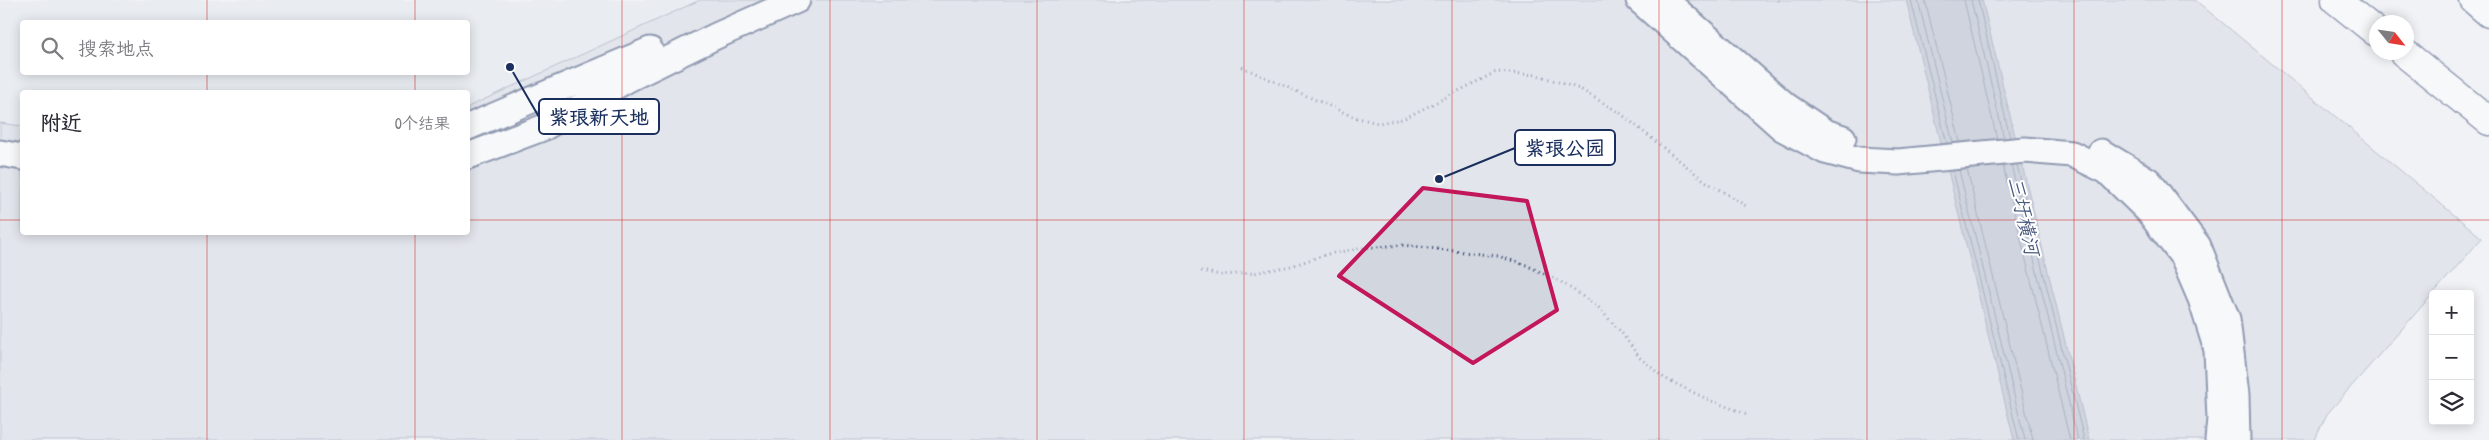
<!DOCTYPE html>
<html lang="zh">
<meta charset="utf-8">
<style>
:root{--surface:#fff;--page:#f2f2f3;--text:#2b2b33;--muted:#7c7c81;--line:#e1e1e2}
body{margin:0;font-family:"Patrick Hand","LXGW WenKai TC",sans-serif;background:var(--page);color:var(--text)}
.controls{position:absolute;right:15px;bottom:15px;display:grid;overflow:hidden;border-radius:5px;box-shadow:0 2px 12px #0003}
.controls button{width:45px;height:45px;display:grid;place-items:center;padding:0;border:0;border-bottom:1px solid var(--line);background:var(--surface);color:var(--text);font:25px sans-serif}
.compass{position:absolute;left:2369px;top:15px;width:45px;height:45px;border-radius:50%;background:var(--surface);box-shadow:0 2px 12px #0003;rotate:120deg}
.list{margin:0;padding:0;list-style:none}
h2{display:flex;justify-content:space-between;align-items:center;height:65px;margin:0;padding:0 20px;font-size:21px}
h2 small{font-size:16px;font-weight:400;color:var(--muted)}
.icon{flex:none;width:28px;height:28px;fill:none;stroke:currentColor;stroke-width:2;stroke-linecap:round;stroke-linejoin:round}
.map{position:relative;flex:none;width:2489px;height:440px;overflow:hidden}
.search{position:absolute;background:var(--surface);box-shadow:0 2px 12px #0003;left:20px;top:20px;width:450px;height:55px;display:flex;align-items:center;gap:12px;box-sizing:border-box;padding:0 18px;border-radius:5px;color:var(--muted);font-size:19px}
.panel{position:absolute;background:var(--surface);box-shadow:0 2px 12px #0003;left:20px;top:90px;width:450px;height:145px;border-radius:5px}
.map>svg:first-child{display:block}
.built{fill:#e1e4ea;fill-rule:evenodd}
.green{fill:#d2d6df;stroke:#76829e}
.water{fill:#a8b0c2;stroke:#707c9a}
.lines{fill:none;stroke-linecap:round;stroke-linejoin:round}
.shore{stroke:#536386;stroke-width:1}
.pedestrian-casing{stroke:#1b2f5e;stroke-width:29}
.secondary-casing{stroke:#1b2f5e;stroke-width:31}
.path{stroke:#1b2f5e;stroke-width:3;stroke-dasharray:1 4;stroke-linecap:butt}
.pedestrian{stroke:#fff;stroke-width:25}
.secondary{stroke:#fff;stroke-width:28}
.marked{fill:none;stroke:#c2185b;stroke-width:4;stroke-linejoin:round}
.grid{fill:none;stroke:#d62828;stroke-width:1;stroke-opacity:0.55}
.labels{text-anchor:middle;stroke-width:4;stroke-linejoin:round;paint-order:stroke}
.water-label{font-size:20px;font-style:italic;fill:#4c5c81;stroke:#fff}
.leader{fill:none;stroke:#1b2f5e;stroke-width:2}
.callout-dot{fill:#1b2f5e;stroke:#fff;stroke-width:2}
.callout{fill:#fff;stroke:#1b2f5e;stroke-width:2}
.callout-label{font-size:20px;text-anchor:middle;font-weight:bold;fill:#1b2f5e}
</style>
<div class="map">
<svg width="2489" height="440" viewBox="0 0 2489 440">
<rect width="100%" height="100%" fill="#f1f2f5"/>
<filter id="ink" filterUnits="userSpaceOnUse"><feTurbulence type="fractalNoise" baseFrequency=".02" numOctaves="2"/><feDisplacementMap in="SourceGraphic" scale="10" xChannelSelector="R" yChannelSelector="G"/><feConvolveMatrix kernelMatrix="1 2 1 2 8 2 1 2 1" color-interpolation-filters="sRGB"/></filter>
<g filter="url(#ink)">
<path class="built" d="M0,0H700L468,107V92H22V126L0,123ZM22,22H468V72H22Z"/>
<path class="green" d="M700,0H2195L2482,238L2327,414L2314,440H0V123L22,126V232H468V107Z"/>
<path class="water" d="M1906,0H1982L2089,440H2014Z"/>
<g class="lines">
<g class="shore">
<path d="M1911,0L1947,144"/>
<path d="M1918,0L1953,143"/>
<path d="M1925,0L1960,142"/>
<path d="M1964,0L1997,139"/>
<path d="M1971,0L2004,138"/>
<path d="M1978,0L2010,138"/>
<path d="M2011,165L2078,440"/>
<path d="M2017,165L2084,440"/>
<path d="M2003,166L2070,440"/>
<path d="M1967,169L2033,440"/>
<path d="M1959,170L2025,440"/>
<path d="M1953,171L2019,440"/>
</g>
<defs>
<g id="pedestrian">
<path d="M1639,0L1782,128L1825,151L1859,160L1898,162L2025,150L2072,154L2107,171L2148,211L2183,257L2201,299L2217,350L2220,419L2218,440"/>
<path d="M1665,0L1785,105L1825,132L1843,138"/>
<path d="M468,127L650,50"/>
<path d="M2101,152L2149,181L2198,246L2227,319L2236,395L2237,440"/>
<path d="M0,153L22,157"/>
<path d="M468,156L545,127L628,79L716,36L797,0"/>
</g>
<g id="secondary">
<path d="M2336,0L2376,32"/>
<path d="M2474,0L2489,13"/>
<path d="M2403,52L2489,121"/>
</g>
</defs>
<use href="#pedestrian" class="pedestrian-casing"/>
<use href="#secondary" class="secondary-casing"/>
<g class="path">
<path d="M1778,0L1781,2"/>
<path d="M1242,67L1354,117L1378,123L1403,119L1496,72L1537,75L1580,89L1620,113L1705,181L1748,207"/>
<path d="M1201,271L1220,275L1254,273L1291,266L1328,254L1362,248L1402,245L1498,256L1526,265L1561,282L1597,306L1621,332L1639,357L1664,378L1709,400L1747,414"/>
</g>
<use href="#pedestrian" class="pedestrian"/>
<use href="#secondary" class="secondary"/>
</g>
</g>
<path d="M0 0H2489V440H0ZM1423,188L1527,201L1557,310L1473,363L1339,276Z" fill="#f1f2f5" fill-opacity=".55" fill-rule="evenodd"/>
<path class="marked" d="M1423,188L1527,201L1557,310L1473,363L1339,276Z"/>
<path class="grid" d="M207,0V22M415,0V22M622,0V440M830,0V440M1037,0V440M1244,0V440M1452,0V440M1659,0V440M1867,0V440M2074,0V440M2282,0V440M207,72V92M415,72V92M0,220H22M468,220H2489M207,232V440M415,232V440"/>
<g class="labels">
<g class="water-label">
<text transform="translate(2024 216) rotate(77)" y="7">三圩横河</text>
</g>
</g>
<path class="leader" d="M510 67L539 117M1439 179L1515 148"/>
<g class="callout-dot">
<circle cx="510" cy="67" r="5"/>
<circle cx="1439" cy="179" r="5"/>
</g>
<g class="callout">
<rect x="539" y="99" width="120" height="35" rx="5"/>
<rect x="1515" y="130" width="100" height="35" rx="5"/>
</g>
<g class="callout-label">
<text x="599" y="124">紫琅新天地</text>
<text x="1565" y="155">紫琅公园</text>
</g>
</svg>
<div class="controls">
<button>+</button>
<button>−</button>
<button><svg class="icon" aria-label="layers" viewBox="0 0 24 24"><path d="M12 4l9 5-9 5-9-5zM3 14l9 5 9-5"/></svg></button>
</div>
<svg class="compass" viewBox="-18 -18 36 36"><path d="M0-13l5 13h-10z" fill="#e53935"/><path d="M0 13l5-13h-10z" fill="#7c7c81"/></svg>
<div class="search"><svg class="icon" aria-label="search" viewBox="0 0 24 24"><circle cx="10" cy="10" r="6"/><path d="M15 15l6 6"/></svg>搜索地点</div>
<section class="panel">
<h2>附近<small>0个结果</small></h2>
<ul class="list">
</ul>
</section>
</div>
